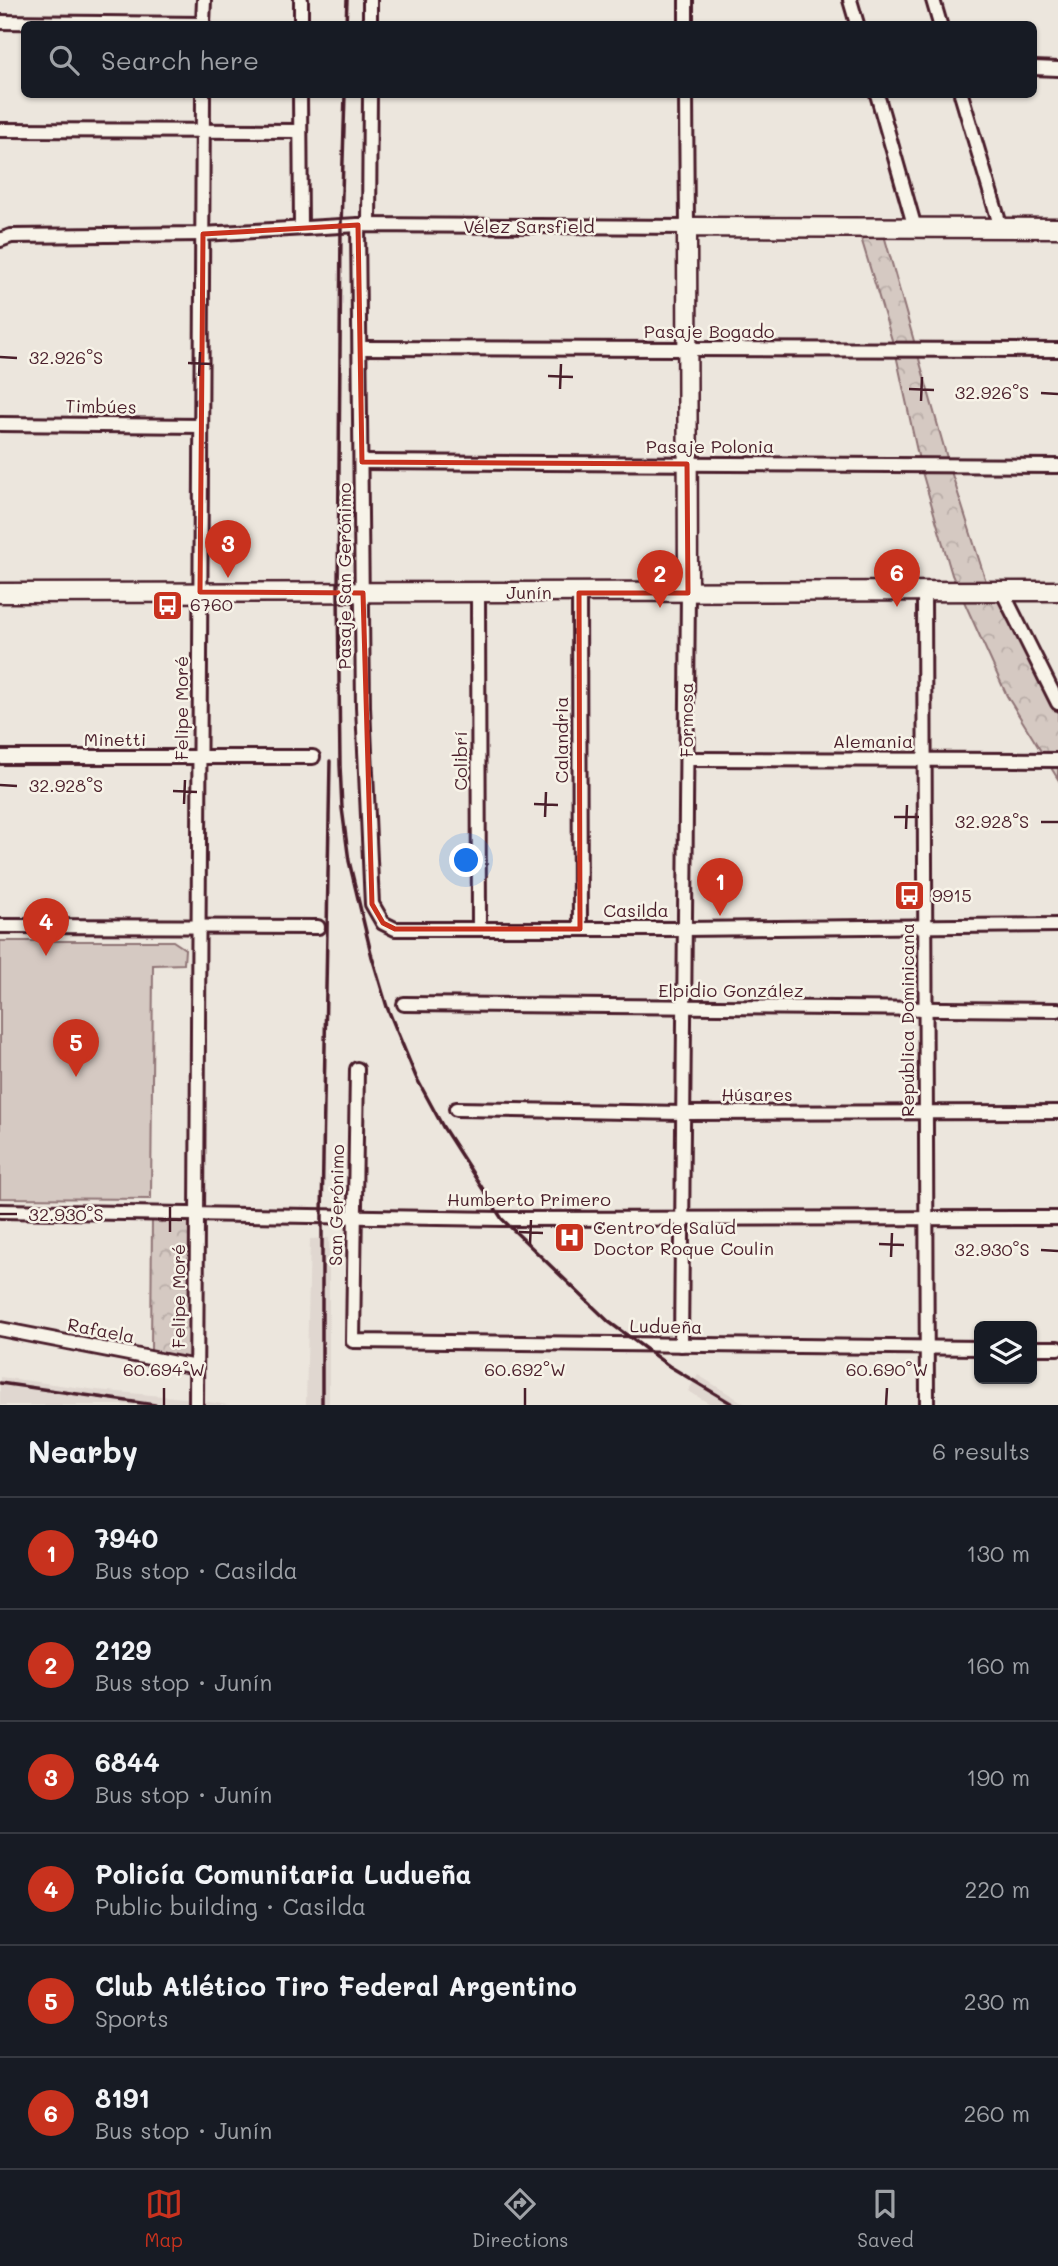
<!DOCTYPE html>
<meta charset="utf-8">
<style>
:root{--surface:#171b24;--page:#242831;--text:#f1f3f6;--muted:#9ea1a6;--line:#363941;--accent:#c8321e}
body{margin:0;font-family:Mali,sans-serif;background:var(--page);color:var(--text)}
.controls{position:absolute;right:21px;bottom:21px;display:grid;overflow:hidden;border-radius:10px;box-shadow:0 2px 5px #0004}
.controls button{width:63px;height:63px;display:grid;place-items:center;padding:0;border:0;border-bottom:2px solid var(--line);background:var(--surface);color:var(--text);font:35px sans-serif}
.you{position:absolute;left:467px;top:861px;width:24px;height:24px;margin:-18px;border:5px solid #fff;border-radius:50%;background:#1a73e8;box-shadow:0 0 0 10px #1a73e833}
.badge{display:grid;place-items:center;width:46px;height:46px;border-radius:50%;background:var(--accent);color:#fff;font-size:23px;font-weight:700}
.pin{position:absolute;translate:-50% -58px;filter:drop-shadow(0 2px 4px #0008)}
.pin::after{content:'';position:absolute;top:37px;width:24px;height:21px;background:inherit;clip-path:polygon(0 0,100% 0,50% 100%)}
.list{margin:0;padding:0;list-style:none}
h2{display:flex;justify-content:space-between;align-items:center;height:91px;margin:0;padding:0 28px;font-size:30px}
h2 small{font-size:23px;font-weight:400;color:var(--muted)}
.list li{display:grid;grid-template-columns:46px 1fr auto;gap:21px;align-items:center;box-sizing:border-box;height:112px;padding:0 28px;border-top:2px solid var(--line)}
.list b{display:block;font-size:26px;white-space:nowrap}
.list p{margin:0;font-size:23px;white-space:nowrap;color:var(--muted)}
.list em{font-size:23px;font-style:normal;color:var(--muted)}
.icon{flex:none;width:38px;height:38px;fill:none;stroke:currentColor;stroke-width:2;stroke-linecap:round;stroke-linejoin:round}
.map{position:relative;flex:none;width:1058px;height:1405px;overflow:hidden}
.search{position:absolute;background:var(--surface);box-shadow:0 2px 5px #0004;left:21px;right:21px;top:21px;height:77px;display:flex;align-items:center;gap:18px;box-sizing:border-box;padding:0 24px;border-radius:10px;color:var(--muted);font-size:26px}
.sheet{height:763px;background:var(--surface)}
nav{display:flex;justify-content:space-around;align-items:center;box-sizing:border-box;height:98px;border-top:2px solid var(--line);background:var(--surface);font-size:19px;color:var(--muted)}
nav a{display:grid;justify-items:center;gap:4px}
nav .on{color:var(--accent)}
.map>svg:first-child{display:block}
.built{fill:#e0d7d0}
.park{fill:url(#park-crowns);stroke:#907476;stroke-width:2}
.pitch{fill:#d5c9c2;stroke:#907476;stroke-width:2}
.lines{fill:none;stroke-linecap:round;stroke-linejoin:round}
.minor-casing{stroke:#4a1f2b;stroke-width:18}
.secondary-casing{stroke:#4a1f2b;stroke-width:23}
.minor{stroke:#f7f3e8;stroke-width:12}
.secondary{stroke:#f7f3e8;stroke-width:18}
.rail{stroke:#4a1f2b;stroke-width:3.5}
.marked{fill:none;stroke:#c8321e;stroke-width:5;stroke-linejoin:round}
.ticks{fill:none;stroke:#4a1f2b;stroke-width:2.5}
.labels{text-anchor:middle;stroke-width:5;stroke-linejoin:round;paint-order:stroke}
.street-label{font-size:18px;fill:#4a1f2b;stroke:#f7f3e8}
.poi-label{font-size:18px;fill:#4a1f2b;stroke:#f7f3e8;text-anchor:start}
.ticks-label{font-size:18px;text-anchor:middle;fill:#4a1f2b;stroke:#f7f3e8;stroke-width:5;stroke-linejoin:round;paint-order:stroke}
</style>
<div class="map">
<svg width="1058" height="1405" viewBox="0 0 1058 1405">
<defs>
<pattern id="park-crowns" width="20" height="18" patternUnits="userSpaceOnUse" patternTransform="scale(1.75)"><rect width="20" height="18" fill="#d5c9c2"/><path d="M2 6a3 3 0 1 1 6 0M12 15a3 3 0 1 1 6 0" fill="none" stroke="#b8aca7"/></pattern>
</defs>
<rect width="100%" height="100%" fill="#ece6dd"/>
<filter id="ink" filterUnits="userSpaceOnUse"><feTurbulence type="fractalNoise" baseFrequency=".0143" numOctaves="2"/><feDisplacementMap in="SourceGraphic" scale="14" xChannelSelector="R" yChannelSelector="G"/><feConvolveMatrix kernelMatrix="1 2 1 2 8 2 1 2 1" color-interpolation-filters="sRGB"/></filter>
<g filter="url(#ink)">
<g class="built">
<path d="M329,1238V1405H306L310,1239Z"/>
<path d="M698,1375L747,1405H712L688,1391Z"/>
<path d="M0,1377L97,1390L184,1398L228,1405H0Z"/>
</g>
<g class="park">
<path d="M858,228H882L949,465L989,591H1002L1058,703V779L1007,696L952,575L920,465L895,350Z"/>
<path d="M152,1218L191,1219L190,1360L151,1353Z"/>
</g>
<path class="pitch" d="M0,941H173L185,949L184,964L153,965L151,1199L0,1198Z"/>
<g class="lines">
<defs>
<g id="minor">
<path d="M686,0V24"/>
<path d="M850,0L857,24"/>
<path d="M933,0L940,24"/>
<path d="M0,22L203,24"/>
<path d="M203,24L204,0"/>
<path d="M301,24V0"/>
<path d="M370,24V0"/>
<path d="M1034,68L1058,69"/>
<path d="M300,94L301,228"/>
<path d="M877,94L915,228"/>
<path d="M961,94L1001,228"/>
<path d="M0,130L300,131"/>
<path d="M358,225L363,707L372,904L383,923L395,929H684L1058,925"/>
<path d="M369,225L370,94"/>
<path d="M0,240L11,236L203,234L358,225L687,227L686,94"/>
<path d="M360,348L1058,350"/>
<path d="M0,424L201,426"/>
<path d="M362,462L1058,466"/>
<path d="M1002,591L1058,703"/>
<path d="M924,592L927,1405"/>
<path d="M478,593L479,929"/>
<path d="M579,593L580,929"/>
<path d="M0,757H313"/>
<path d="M688,759L1058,760"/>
<path d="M0,926L318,927"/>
<path d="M404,1004L1058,1010"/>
<path d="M357,1069L353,1341L979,1348"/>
<path d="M456,1109L683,1113L1058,1112"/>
<path d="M0,1211L502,1219L1058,1218"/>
<path d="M0,1329L196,1367"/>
<path d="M681,1345L688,593"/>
<path d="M1032,1348H1058"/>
<path d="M196,1405L203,94"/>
</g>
<g id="secondary">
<path d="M0,593L1058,591"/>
<path d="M688,593L687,227L1058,228"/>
</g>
</defs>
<use href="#minor" class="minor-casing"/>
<use href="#secondary" class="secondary-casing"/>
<use href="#minor" class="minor"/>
<use href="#secondary" class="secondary"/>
<g class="rail">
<path d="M346,24L347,0"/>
<path d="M345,94L341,226L338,592L340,765L342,808L349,861L372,957L387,1007L416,1077L443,1127L502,1219L609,1322L669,1366L734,1405"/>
<path d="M0,1383L155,1405"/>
<path d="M322,1405V1217L330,761"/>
</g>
</g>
</g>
<path class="marked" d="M358,225L362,462L687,464L688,593H579L580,929H395L383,923L372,904L363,593L200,592L203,234Z"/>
<path class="ticks" d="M0,357L17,358M188,363L212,364M199,376L200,352M548,376L573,377M560,389L561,364M909,389L934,390M1041,393L1058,394M921,401L922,377M0,785L17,786M173,791L197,792M184,804L185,780M534,804L558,805M545,817L546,792M894,817H919M1041,822H1058M906,829L907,805M0,1214H17M158,1219L182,1220M170,1232V1207M519,1232L543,1233M879,1244L904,1245M530,1245L531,1220M1041,1250L1058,1251M891,1257L892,1233M164,1405V1388M525,1405V1388M886,1405L887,1388"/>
<defs>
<symbol id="bus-square" viewBox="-11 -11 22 22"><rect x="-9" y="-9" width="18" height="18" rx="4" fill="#c8321e" stroke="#f7f3e8"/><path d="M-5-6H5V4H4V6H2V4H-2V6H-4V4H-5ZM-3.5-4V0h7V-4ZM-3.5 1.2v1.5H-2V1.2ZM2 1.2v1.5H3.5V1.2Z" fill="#fff"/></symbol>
<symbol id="hospital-square" viewBox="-11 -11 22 22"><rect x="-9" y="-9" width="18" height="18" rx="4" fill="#c8321e" stroke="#f7f3e8"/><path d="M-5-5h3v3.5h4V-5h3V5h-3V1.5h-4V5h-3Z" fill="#fff"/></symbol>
</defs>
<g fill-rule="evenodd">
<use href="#bus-square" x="150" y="588" width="35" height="35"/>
<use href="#bus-square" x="892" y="878" width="35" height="35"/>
<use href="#hospital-square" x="552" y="1220" width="35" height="35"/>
</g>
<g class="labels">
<g class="street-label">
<text x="529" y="233">Vélez Sarsfield</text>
<text x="709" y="338">Pasaje Bogado</text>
<text transform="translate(101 407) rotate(1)" y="6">Timbúes</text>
<text x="710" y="453">Pasaje Polonia</text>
<text transform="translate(345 576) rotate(-90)" y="6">Pasaje San Gerónimo</text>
<text x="529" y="599">Junín</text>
<text transform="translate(182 708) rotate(-90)" y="6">Felipe Moré</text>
<text transform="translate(687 720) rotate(-90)" y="6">Formosa</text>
<text x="115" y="746">Minetti</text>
<text transform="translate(562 740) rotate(-90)" y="6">Calandria</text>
<text x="873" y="748">Alemania</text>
<text transform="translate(461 761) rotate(-90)" y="6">Colibrí</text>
<text x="636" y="917">Casilda</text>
<text x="731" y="997">Elpidio González</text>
<text transform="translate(908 1020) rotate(-90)" y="6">República Dominicana</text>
<text x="757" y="1101">Húsares</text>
<text x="529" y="1206">Humberto Primero</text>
<text transform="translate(337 1205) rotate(-89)" y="6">San Gerónimo</text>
<text transform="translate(179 1296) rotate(-90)" y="6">Felipe Moré</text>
<text transform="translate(666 1327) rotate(1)" y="6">Ludueña</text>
<text transform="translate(101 1331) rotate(11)" y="6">Rafaela</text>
</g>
<g class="poi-label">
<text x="190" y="611">6760</text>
<text x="932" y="902">9915</text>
<text x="593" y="1234">Centro de Salud<tspan x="593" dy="21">Doctor Roque Coulin</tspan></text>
</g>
</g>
<g class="ticks-label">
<text x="66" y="364">32.926°S</text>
<text x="992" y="399">32.926°S</text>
<text x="66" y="792">32.928°S</text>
<text x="992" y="828">32.928°S</text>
<text x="66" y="1221">32.930°S</text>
<text x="992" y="1256">32.930°S</text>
<text x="164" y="1376">60.694°W</text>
<text x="525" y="1376">60.692°W</text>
<text x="887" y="1376">60.690°W</text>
</g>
</svg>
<div class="controls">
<button><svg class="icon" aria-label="layers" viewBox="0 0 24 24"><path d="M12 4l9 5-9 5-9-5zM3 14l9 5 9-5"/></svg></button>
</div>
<div class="you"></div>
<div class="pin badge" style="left:720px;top:916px">1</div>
<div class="pin badge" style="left:660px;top:608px">2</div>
<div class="pin badge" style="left:228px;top:578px">3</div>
<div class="pin badge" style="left:46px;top:956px">4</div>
<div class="pin badge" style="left:76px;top:1077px">5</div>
<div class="pin badge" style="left:897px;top:607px">6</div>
<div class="search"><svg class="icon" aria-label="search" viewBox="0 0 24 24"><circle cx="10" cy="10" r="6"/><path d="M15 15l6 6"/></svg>Search here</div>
</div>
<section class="sheet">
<h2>Nearby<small>6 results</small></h2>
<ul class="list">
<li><span class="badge">1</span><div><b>7940</b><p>Bus stop · Casilda</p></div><em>130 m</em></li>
<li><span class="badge">2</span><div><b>2129</b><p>Bus stop · Junín</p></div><em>160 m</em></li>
<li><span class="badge">3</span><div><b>6844</b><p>Bus stop · Junín</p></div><em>190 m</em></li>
<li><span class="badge">4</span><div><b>Policía Comunitaria Ludueña</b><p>Public building · Casilda</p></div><em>220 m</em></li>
<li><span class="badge">5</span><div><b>Club Atlético Tiro Federal Argentino</b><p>Sports</p></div><em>230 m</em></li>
<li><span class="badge">6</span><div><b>8191</b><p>Bus stop · Junín</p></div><em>260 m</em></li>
</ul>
</section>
<nav>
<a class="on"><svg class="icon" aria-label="map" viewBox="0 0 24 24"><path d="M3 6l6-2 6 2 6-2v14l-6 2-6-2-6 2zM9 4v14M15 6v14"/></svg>Map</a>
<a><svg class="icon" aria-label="directions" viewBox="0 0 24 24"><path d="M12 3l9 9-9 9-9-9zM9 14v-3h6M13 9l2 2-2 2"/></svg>Directions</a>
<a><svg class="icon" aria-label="saved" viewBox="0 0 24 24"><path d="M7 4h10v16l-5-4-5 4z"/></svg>Saved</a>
</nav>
